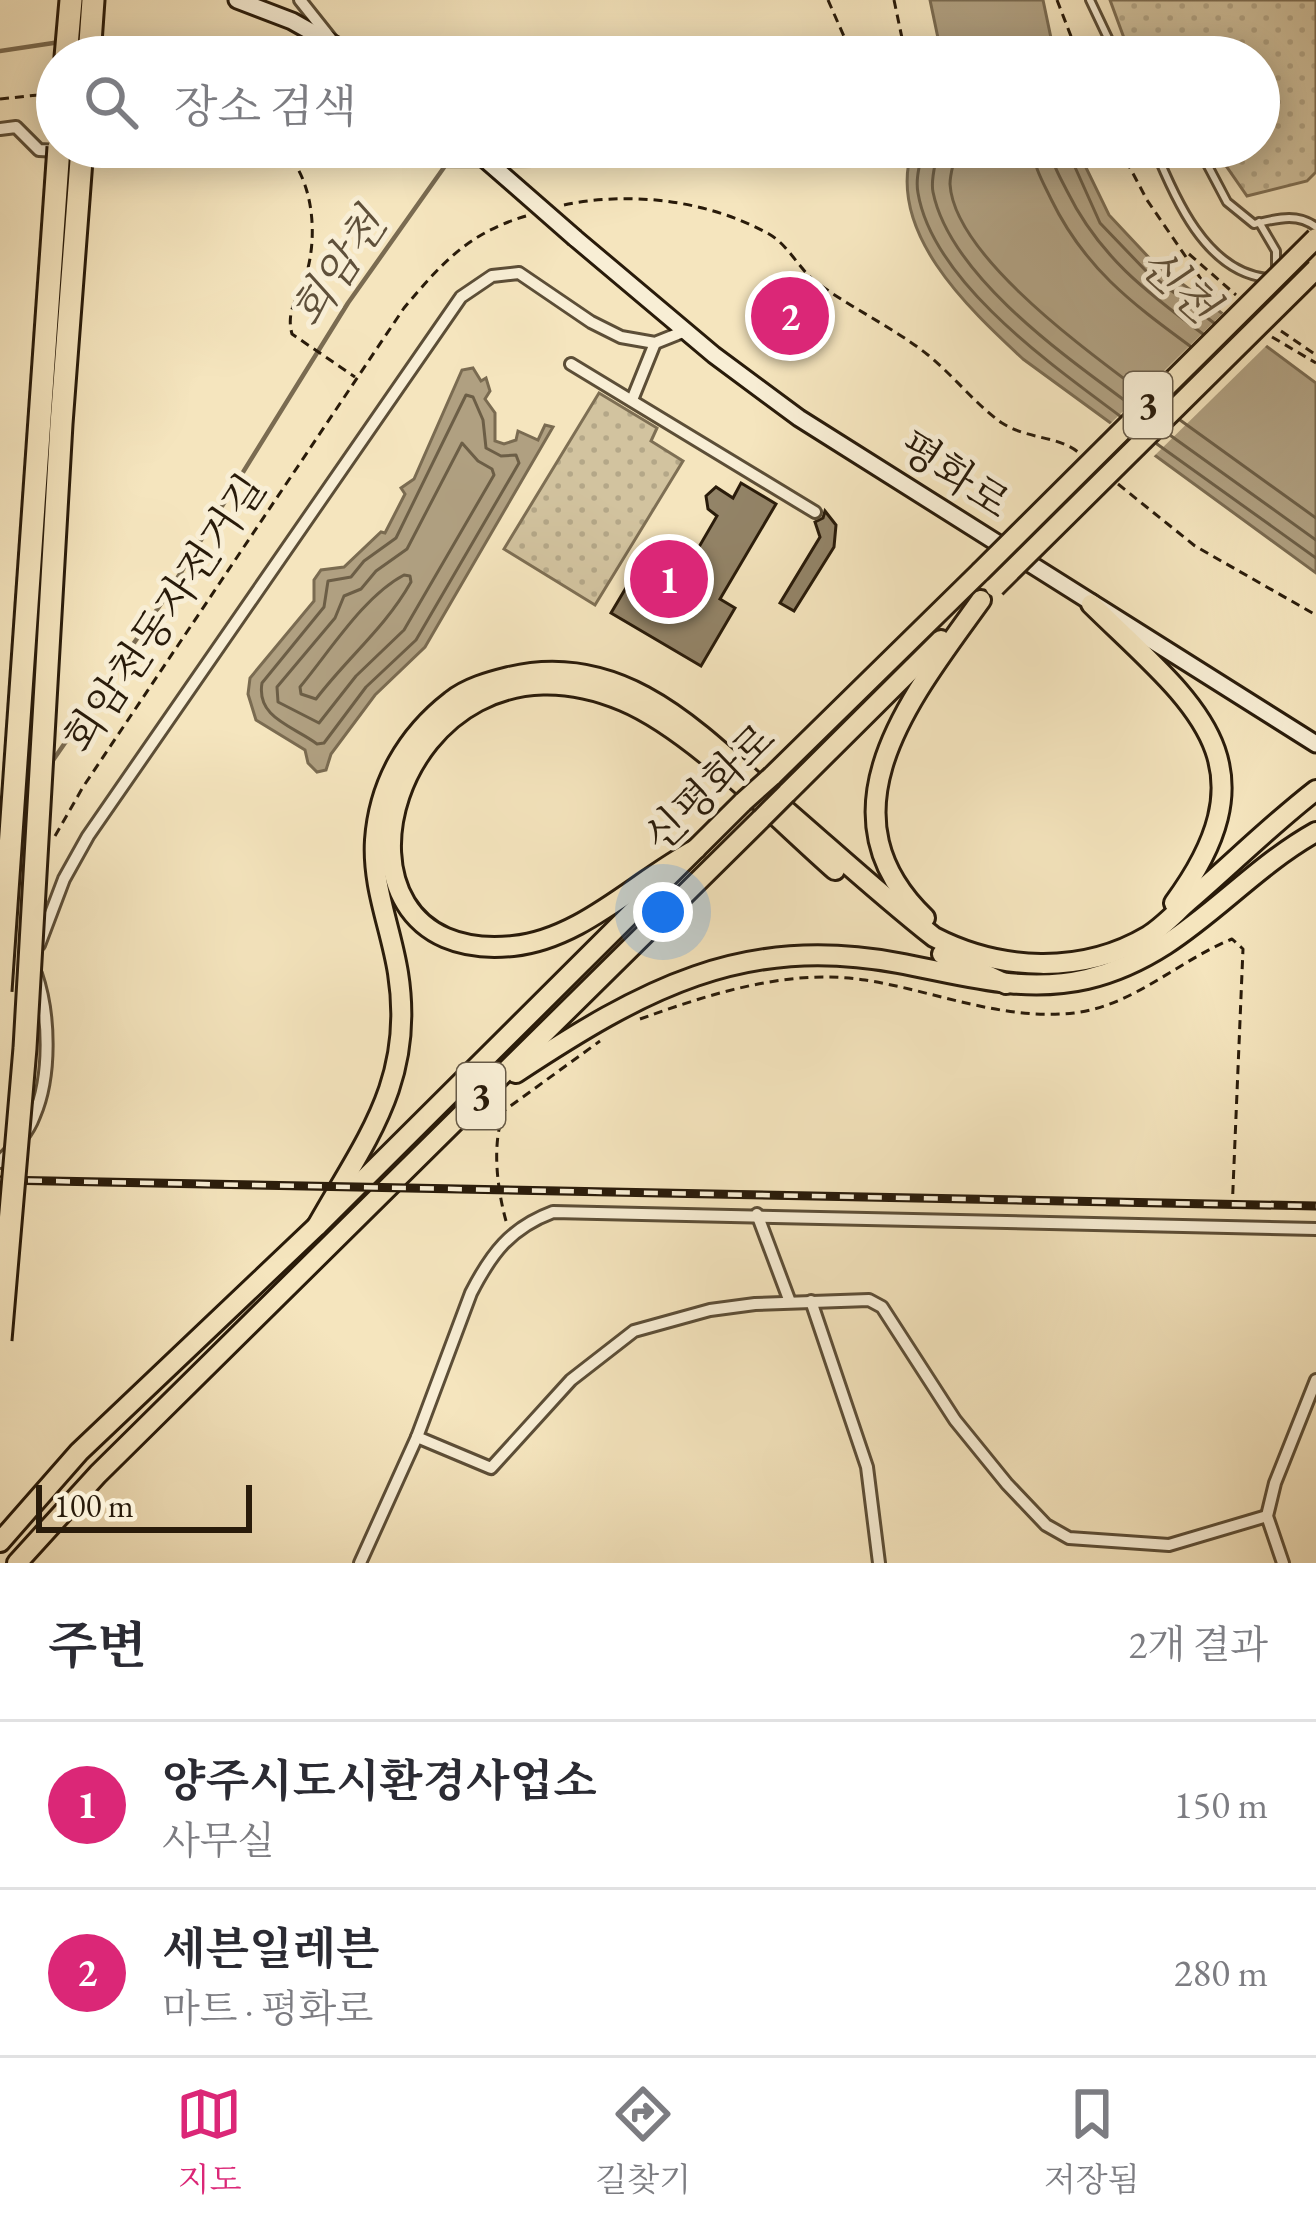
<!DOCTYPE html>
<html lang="ko">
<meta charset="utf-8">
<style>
:root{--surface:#fff;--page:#f2f2f3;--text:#2b2b33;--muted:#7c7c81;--line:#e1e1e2;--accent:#db2777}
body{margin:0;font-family:"EB Garamond","Noto Serif KR",serif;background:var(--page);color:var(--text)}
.scale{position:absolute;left:36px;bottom:30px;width:216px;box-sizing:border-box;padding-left:12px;border:6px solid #291b0a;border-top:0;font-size:33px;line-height:42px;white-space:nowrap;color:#291b0a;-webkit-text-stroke:9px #f8eed5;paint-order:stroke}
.you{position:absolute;left:663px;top:912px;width:42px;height:42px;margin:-30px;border:9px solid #fff;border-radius:50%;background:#1a73e8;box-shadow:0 0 0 18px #1a73e833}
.badge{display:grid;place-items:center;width:78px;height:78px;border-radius:50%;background:var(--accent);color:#fff;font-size:39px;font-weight:700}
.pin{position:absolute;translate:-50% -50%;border:6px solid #fff;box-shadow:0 3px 12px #0006}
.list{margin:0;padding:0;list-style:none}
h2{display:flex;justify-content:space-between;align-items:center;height:156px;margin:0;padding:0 48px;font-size:51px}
h2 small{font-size:39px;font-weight:400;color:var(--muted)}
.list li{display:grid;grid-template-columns:78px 1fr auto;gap:36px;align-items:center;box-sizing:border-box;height:168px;padding:0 48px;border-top:3px solid var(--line)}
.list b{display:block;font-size:45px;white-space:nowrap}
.list p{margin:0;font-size:39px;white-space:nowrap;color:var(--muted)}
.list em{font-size:39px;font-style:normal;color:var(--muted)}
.icon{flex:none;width:66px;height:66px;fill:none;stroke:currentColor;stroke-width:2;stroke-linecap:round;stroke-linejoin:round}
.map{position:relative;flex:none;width:1316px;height:1563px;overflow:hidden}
.search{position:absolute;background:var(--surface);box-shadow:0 6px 30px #0003;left:36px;right:36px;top:36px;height:132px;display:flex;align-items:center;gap:30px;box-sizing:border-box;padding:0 42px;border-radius:66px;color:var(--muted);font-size:45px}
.sheet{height:492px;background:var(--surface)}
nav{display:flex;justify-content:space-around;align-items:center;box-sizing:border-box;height:168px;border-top:3px solid var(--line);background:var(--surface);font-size:33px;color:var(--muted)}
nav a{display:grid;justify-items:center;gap:6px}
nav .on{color:var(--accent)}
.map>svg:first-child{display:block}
.grass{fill:url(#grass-dots);stroke:#7e6f54;stroke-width:3}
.water{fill:#b0a081;stroke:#7a6b51;stroke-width:3}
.pier{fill:#f5e5be}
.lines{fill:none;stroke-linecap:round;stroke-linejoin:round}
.shore{stroke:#6c5e46;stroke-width:3}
.stream{stroke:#7a6b51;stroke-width:4.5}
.building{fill:#938468;stroke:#291b0a;stroke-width:3}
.service-casing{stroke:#5c4e37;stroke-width:12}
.minor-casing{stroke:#5c4e37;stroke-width:16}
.secondary-casing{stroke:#291b0a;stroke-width:21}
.trunk-casing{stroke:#291b0a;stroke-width:24}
.motorway-casing{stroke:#291b0a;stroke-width:27}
.path{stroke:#291b0a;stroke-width:3;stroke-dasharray:9 6;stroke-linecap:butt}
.service{stroke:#f8eed5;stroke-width:6}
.minor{stroke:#f8eed5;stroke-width:10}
.secondary{stroke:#f8eed5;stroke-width:15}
.trunk{stroke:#f5e5be;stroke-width:18}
.motorway{stroke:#f5e5be;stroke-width:21}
.rail-casing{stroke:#291b0a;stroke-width:9}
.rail{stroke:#f8eed5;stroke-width:4.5;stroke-dasharray:14;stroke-linecap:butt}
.secondary-bridge-casing{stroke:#291b0a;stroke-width:21;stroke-linecap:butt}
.trunk-bridge-casing{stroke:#291b0a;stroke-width:24;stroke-linecap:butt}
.motorway-bridge-casing{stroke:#291b0a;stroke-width:27;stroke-linecap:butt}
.secondary-bridge{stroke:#f8eed5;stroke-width:15}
.trunk-bridge{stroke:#f5e5be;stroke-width:18}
.motorway-bridge{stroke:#f5e5be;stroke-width:21}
.labels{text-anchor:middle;stroke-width:10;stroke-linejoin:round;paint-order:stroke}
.shield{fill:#f8eed5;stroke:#675a47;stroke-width:3}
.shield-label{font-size:39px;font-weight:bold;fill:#291b0a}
.street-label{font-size:42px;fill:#291b0a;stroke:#f8eed5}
.water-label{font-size:45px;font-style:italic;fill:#5f503a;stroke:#f8eed5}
</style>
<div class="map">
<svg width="1316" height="1563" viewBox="0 0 1316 1563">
<defs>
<pattern id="grass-dots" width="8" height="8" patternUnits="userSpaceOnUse" patternTransform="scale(3)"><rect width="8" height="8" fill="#d2c39f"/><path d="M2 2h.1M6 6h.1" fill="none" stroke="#b4a788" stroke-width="1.8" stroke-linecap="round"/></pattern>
</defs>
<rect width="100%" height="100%" fill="#f5e5be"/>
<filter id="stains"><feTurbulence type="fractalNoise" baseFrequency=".00167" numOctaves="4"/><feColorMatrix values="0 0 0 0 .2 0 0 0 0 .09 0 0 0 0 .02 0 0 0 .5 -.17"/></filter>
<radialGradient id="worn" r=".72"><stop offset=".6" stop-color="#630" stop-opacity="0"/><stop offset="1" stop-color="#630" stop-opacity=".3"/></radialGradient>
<g class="grass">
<path d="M1110,0H1316V172L1307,181L1247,196L1213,147H1259V57H1131Z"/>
<path d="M599,393L657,428L651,441L683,461L595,605L504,549Z"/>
</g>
<g class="water">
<path d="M930,0H1043L1055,57H942Z"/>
<path d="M913,147H1076L1109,215L1154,263L1316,383V573L1023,359C968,308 884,230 913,147Z"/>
<path d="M473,368L481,381L486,378L490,391L485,399L495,413V441L504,444L516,440L518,431L538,440L545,425L553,427L425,647L375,695L331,754L326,770L317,772L308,763L305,750L256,720L248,694L250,678L314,601V580L321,570L344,567L381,532L385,533L405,494L401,488L414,479L462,370Z"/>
</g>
<path class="pier" d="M1226,310L1270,342L1149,461L1106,428Z"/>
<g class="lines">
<g class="shore">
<path d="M923,147C921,162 915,177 918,193C933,282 1052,365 1120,416"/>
<path d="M938,147C937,162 930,177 933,192C950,276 1066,357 1131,405"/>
<path d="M956,147C956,159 950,171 950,184C954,256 1089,352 1143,393"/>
<path d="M1033,147C1033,166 1043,182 1051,199C1084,267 1130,302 1190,346"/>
<path d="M1051,147C1051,163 1060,177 1067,191C1099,256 1146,292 1203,334"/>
<path d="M1066,147L1100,223L1147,272L1214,323"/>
<path d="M466,395L473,397L483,420L486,448L501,456L516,455L519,463L416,640L366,687L324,743L317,744C293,726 256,718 262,683L324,607L328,581L351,577L364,561L396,538Z"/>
<path d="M1180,420L1316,518"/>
<path d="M1167,433L1316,540"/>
<path d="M462,443L478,461L492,469L494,475L404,630L356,676L319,723L278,702L277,687L335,618L344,596L361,589L376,571L407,549Z"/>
<path d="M1157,444L1316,558"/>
<path d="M404,575L410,576L411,582C385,628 348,657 316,699L301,694L300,687C330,651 364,596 404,575Z"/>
</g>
<g class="stream">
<path d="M94,48L145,57"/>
<path d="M0,51L60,42"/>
<path d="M388,147L445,166"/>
<path d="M500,166L909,162"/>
<path d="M49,766L165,598L348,303L445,166H483"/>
</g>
</g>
<g class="building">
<path d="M771,285L824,325L808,345L756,306Z"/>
<path d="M741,483L776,504L720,599L735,608L701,666L611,613L649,549L685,571L717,516L708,509L706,496L716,487L733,498Z"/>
<path d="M825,511L836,525L834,547L794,611L780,603L820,537L815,522L823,518Z"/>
</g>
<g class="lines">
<defs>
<g id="service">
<path d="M1090,0L1117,57"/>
<path d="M1154,147C1174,197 1206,272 1267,278"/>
<path d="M1198,147L1227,202L1254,224C1276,219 1297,212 1316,227"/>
<path d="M1259,222L1276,251V269"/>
</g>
<g id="minor">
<path d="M300,0L331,39"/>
<path d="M0,129L16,127L39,150L59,151"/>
<path d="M571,364L815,512"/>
<path d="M632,400L655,343"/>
<path d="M39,945L64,879L88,836L461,297L492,276L519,273L591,322L621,337L655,343L685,331"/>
<path d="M0,1162C13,1148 27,1135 34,1116C51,1077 50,1015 36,974"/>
<path d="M757,1214L790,1302"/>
<path d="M811,1301L867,1467L879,1563"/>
<path d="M417,1437L491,1468L571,1380L634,1331L710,1310L755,1304L869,1300L882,1307L955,1420L1007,1484L1046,1525L1069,1538L1169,1545L1267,1516"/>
<path d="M360,1563L417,1437L471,1293C491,1254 510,1228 553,1212L1316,1229"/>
<path d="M1283,1563L1267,1516L1275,1483L1316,1380"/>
</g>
<g id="secondary">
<path d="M237,0L292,21L356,57"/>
<path d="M575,238L714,355L799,418L1316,744"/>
</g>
<g id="trunk">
<path d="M1091,604C1192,703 1279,760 1174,903"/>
<path d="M772,776L980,572"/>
<path d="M787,793L941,640"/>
<path d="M696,849C637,880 582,939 513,946C295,968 392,604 623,701C692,730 777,819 835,870"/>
<path d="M925,918C815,812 913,695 981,600"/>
<path d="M942,954L1006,984"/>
<path d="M516,1073C642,990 742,934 898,963C963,975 1022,994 1087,979C1184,956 1234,878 1316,832"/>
<path d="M317,1226C366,1139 415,1080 398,973C391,928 372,887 375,840C379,783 407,735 451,701C467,688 489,682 509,677C626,649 703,737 782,807C833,851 882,896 934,937C1000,971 1082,975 1148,936C1163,927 1177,911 1190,900C1232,864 1272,824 1316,790"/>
<path d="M0,1542L79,1452L317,1226L743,802"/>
<path d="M17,1563L98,1474L761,819"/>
</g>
<g id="motorway">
<path d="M66,57L71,0"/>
<path d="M89,57L93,0"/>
</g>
</defs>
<use href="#service" class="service-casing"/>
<use href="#minor" class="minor-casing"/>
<use href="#secondary" class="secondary-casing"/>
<use href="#trunk" class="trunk-casing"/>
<use href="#motorway" class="motorway-casing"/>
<g class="path">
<path d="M828,0L853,57"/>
<path d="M894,0L906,57"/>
<path d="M1057,0L1079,57"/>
<path d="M0,99L57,93"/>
<path d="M281,147C313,176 318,232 307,272C301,295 285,308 292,334L355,377"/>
<path d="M1119,147L1147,200L1201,279L1225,304"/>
<path d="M564,205C630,191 708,200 769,234C790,246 800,272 820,285C855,310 894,328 928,355C954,376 975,404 1002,423C1027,439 1058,436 1078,452"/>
<path d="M1189,254L1236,295"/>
<path d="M1281,331L1316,355"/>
<path d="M1272,337L1316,363"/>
<path d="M1118,484L1195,546L1316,615"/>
<path d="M55,836L83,787L404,308C441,264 468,233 526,216"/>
<path d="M640,1019C710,994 789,968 865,980C935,991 1002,1021 1074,1013C1133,1006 1178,961 1232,939L1243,949L1232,1212"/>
<path d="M506,1221C497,1188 491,1141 505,1110L600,1041"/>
</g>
<use href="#service" class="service"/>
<use href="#minor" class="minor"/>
<use href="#secondary" class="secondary"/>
<use href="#trunk" class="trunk"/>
<use href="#motorway" class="motorway"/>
<defs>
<path id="rail" d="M0,1180L1316,1206"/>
</defs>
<use href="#rail" class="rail-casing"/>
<use href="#rail" class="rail"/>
<defs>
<path id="secondary-bridge" d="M471,147L575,238"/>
<g id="trunk-bridge">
<path d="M980,572L1316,238"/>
<path d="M995,587L1316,269"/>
<path d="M743,802L772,776"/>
<path d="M761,819L787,793"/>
</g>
<g id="motorway-bridge">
<path d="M0,991L59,147"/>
<path d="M0,1340L25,1048L61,424L82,147"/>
</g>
</defs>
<use href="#secondary-bridge" class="secondary-bridge-casing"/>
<use href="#trunk-bridge" class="trunk-bridge-casing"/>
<use href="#motorway-bridge" class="motorway-bridge-casing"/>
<use href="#secondary-bridge" class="secondary-bridge"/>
<use href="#trunk-bridge" class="trunk-bridge"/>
<use href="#motorway-bridge" class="motorway-bridge"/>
</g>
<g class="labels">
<g class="shield">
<rect x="1124" y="372" width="48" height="66" rx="9"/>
<rect x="457" y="1063" width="48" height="66" rx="9"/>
</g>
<g class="shield-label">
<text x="1148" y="419">3</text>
<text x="481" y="1110">3</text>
</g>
<g class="street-label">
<text transform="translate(955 474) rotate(33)" y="15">평화로</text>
<text transform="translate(164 613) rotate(-56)" y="15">회암천동자전거길</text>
<text transform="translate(709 787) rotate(-44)" y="15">신평화로</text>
</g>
<g class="water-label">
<text transform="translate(338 268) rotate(-56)" y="16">회암천</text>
<text transform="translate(1179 284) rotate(42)" y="16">신천</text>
</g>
</g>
<rect width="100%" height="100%" filter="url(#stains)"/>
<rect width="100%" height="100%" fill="url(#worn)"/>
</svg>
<div class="scale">100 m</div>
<div class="you"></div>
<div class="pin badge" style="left:669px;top:579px">1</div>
<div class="pin badge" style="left:790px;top:316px">2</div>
<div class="search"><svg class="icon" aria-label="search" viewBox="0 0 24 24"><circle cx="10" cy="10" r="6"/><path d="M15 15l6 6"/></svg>장소 검색</div>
</div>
<section class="sheet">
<h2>주변<small>2개 결과</small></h2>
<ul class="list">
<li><span class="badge">1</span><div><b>양주시도시환경사업소</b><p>사무실</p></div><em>150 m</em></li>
<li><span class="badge">2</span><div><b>세븐일레븐</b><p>마트 · 평화로</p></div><em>280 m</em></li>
</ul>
</section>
<nav>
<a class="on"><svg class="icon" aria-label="map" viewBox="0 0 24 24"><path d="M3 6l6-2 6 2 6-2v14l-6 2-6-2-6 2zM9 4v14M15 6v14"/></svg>지도</a>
<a><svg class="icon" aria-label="directions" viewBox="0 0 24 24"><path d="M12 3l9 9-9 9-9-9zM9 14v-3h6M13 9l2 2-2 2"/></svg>길찾기</a>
<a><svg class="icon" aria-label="saved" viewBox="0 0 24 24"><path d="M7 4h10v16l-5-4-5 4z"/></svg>저장됨</a>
</nav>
